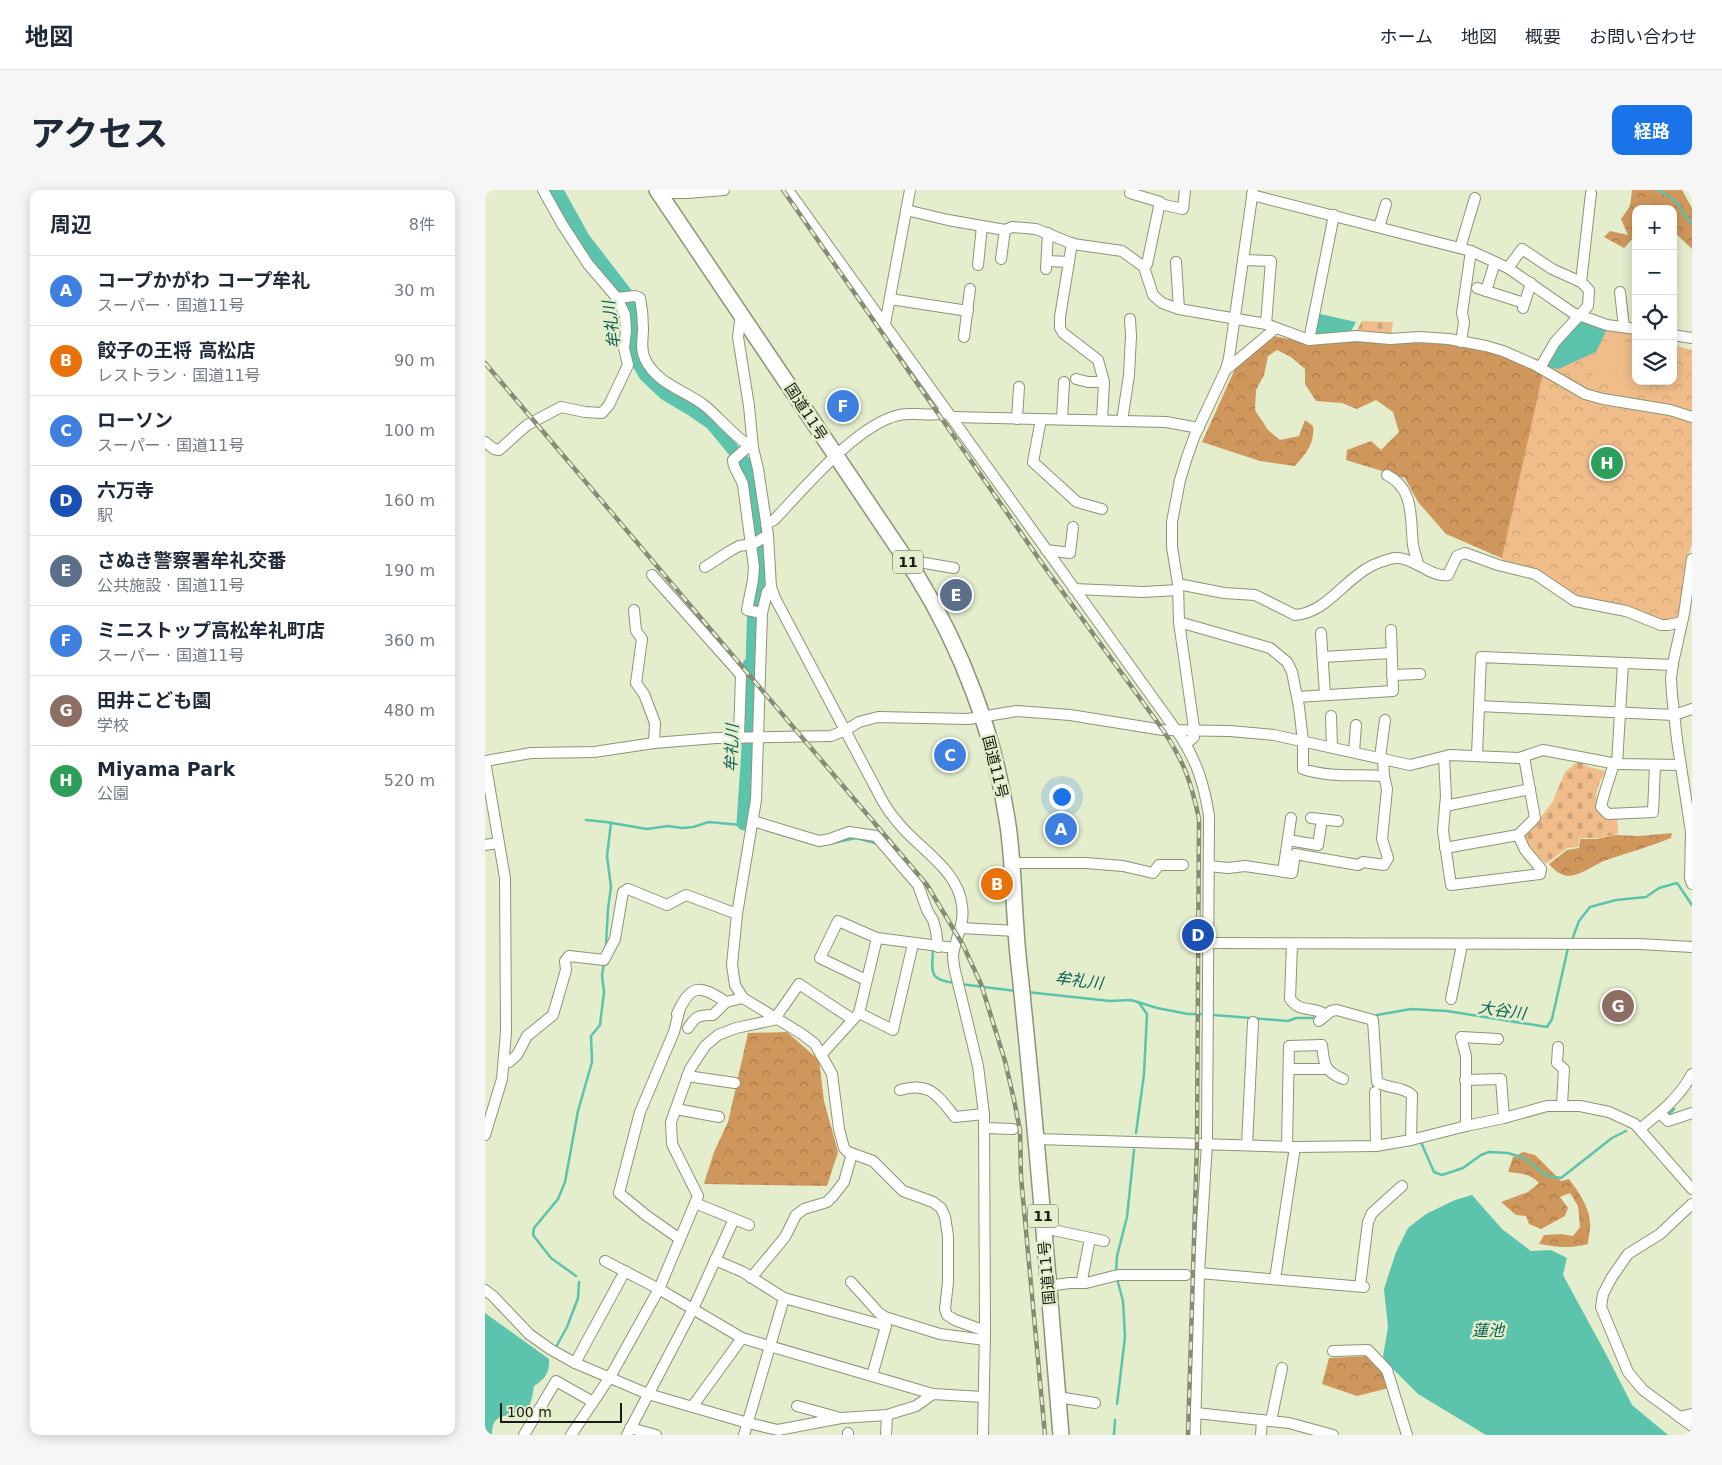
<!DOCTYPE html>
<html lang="ja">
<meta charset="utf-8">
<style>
:root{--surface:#fff;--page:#f6f6f7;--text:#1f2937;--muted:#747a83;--line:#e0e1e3;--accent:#1a73e8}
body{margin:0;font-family:"DejaVu Sans","Noto Sans JP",sans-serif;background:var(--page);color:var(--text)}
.controls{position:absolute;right:15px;top:15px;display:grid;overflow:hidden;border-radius:10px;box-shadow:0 2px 12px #0003}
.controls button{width:45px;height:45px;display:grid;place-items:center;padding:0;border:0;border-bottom:1px solid var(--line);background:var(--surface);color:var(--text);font:25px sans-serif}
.scale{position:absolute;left:15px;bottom:12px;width:122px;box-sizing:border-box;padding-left:5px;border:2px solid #191c11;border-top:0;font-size:14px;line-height:18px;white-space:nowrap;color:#191c11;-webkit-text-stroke:4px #e4eecd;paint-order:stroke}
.you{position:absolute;left:576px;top:606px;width:18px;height:18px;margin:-12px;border:4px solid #fff;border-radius:50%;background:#1a73e8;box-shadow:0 0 0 8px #1a73e833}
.badge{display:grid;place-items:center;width:32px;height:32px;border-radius:50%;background:var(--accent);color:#fff;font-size:16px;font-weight:700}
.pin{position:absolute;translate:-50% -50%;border:2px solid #fff;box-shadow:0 1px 5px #0006}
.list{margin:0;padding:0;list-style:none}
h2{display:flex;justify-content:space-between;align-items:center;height:65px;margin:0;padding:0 20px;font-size:21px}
h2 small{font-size:16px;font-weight:400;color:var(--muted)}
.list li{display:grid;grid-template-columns:32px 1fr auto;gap:15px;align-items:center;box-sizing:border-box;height:70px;padding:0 20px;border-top:1px solid var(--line)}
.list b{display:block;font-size:19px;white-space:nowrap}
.list p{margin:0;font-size:16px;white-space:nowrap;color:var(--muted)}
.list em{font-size:16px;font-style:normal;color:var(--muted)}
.icon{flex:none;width:28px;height:28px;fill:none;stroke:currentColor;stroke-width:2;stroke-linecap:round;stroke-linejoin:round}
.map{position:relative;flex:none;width:1207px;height:1245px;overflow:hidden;border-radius:10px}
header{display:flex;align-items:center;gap:30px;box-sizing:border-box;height:70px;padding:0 25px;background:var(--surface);border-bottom:1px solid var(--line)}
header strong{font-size:24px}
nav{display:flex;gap:28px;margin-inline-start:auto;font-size:18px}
.intro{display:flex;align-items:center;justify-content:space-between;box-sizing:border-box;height:120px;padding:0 30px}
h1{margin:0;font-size:35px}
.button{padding:12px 22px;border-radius:10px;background:var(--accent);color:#fff;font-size:18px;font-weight:700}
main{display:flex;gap:30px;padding:0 30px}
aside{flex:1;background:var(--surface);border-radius:10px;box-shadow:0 2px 12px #0003}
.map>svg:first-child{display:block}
.forest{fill:url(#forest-crowns)}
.cemetery{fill:url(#cemetery-stones)}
.park{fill:url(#park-crowns)}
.pitch{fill:#f0bd8a}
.water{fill:#5cc3ac}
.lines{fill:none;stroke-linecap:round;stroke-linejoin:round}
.stream{stroke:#5cc3ac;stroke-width:2.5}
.river{stroke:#5cc3ac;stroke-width:15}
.minor-casing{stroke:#8b9576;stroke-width:12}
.highway-casing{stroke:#8b9576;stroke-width:18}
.minor{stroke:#fff;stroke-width:10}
.highway{stroke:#fff;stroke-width:15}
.rail-casing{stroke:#858c75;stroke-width:4.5}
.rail{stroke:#e4eecd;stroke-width:2.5;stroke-dasharray:8;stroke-linecap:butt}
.labels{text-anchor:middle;stroke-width:5;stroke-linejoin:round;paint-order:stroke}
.shield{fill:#e4eecd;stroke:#565b49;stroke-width:1}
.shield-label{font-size:14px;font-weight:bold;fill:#191c11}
.street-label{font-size:15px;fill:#191c11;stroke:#e4eecd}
.water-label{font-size:16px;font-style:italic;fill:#0a6152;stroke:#e4eecd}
</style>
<header>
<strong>地図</strong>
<nav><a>ホーム</a><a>地図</a><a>概要</a><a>お問い合わせ</a></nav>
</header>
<div class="intro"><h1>アクセス</h1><a class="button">経路</a></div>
<main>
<aside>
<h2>周辺<small>8件</small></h2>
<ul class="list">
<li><span class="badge" style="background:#3f7fe0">A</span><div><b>コープかがわ コープ牟礼</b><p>スーパー · 国道11号</p></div><em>30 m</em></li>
<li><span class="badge" style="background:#e8710a">B</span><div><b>餃子の王将 高松店</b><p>レストラン · 国道11号</p></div><em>90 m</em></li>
<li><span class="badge" style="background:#3f7fe0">C</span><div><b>ローソン</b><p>スーパー · 国道11号</p></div><em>100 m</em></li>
<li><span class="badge" style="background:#1a4fb4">D</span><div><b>六万寺</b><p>駅</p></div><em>160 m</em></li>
<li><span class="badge" style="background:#5c6f8a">E</span><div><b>さぬき警察署牟礼交番</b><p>公共施設 · 国道11号</p></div><em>190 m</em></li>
<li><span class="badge" style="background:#3f7fe0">F</span><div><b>ミニストップ高松牟礼町店</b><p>スーパー · 国道11号</p></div><em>360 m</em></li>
<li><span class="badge" style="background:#8d6e63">G</span><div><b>田井こども園</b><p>学校</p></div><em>480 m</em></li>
<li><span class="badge" style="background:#2e9e5b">H</span><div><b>Miyama Park</b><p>公園</p></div><em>520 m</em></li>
</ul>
</aside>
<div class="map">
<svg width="1207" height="1245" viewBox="0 0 1207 1245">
<defs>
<pattern id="forest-crowns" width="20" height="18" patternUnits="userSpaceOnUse" patternTransform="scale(1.25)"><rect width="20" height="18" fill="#d0975c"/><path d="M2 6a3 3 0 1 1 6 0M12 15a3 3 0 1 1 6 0" fill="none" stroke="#a87a4b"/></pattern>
<pattern id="cemetery-stones" width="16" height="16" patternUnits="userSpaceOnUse" patternTransform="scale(1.25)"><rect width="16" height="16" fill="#f0bd8a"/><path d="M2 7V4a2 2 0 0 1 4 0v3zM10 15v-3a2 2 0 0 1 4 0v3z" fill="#cda276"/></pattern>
<pattern id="park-crowns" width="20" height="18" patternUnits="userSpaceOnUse" patternTransform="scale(1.25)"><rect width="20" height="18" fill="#f0bd8a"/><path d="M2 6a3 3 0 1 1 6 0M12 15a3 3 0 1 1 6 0" fill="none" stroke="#cda276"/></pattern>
</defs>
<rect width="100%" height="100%" fill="#e4eecd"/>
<g class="forest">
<path d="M1146,0H1197L1207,18V59L1188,41V19H1151V45L1139,58L1119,47L1125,41L1143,45L1136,29L1145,16L1147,1Z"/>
<path d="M789,146L823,153L878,151L963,154L1024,167L1063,182L1021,370L961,344L933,312L920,288L861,270L862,260L886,251L896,260L914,242L908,222L891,210L872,219L857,213L831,211L820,194V179L806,167L792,160L783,166L779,185L771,200L770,220L783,240L795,250L814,246L820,230L828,236C830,254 821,263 810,276L775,271L717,252L750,179Z"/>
<path d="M1187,643L1186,648C1164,657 1142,663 1119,671C1109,675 1095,686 1083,686C1075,685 1069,680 1064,674L1082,660L1094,658L1095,649H1112L1130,645L1154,646Z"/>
<path d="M302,842L334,870L339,911L353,962L342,996L219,994L229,962L243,932L263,843Z"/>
<path d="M1038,962L1050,965L1076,991L1084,989C1093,1001 1105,1018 1105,1033C1106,1040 1103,1047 1103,1054C1084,1059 1073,1057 1054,1054L1059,1045L1076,1044L1088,1046L1095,1037L1093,1016L1085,1003L1075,1007L1083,1018L1080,1026L1056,1039L1044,1034L1041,1026L1031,1025L1016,1012L1043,1002L1054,993C1046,984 1035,983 1023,982L1028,967Z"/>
<path d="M883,1166L898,1180L904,1198L872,1206L837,1194L844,1168Z"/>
</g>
<g class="cemetery">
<path d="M877,131L908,132L906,146L871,142Z"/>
<path d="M1093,571L1104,577L1121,581C1111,596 1107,611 1118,627H1132L1133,644L1114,648H1094L1093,657L1082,658L1061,674L1046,660L1039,644L1055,628L1067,613L1080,582Z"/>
</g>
<path class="park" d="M1096,129L1151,144V191H1188V155L1207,160V355L1203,365L1193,428L1180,432L1095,408L1016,372L1059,178L1072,154Z"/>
<g class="pitch">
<path d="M1124,146L1143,154L1126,194L1107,186Z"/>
<path d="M1144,154L1151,158V190L1146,202L1127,194Z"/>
</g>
<g class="water">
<path d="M61,0H79L104,45L148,102L151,110L159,171L225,225L265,269L271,285L282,383L276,411L271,499L260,493L262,425L270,392L250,272L222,238L203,225L176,209L155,189L144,170L143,128Z"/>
<path d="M835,124L871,132L866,141L831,144Z"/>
<path d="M1098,131L1122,139L1111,162L1073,179L1065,177L1061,174L1070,161L1094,132Z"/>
<path d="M987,1005L1017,1039L1046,1061L1066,1060L1082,1068L1078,1085L1122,1166L1147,1215L1183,1245H1001L933,1204L902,1173L898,1166L903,1137L899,1099L911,1062L923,1038L941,1024L970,1010Z"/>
<path d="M0,1123L64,1169C65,1182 60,1189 49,1196C48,1202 47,1211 44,1216C31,1233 7,1215 7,1245H0Z"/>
</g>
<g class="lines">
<g class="stream">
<path d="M1173,0C1181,4 1189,9 1194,16C1199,23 1200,28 1207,33"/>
<path d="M101,630L121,632L162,639L183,636L197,638L208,637L224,632L256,635L259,633L264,635"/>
<path d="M281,640L335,656"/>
<path d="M348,653L371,648L394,654"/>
<path d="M1088,747L1094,731L1105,717L1131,710L1161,707L1174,698L1192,693L1207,715"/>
<path d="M121,755L123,719L126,697L122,666L126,633"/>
<path d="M448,759C447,782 443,790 470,793"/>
<path d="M475,794L531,801"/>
<path d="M542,802L625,811L646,810L672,818L703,824H716"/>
<path d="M729,825L803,831L811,828H832"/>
<path d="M890,828L892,825L926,819L962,821L1062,837L1067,829L1083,758"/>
<path d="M1181,927L1189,919"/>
<path d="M651,943L659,884L662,824L654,813"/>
<path d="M935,950L949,982L957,985L978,978L996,965L1004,962L1023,963L1039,968L1062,986L1076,988L1127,948L1141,941"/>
<path d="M631,1084L632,1066L642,1027L649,960"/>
<path d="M91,1086L66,1068L48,1045L49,1038L73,1009L80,992L93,921L107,872L106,846L115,835L119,802L117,785L119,773"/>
<path d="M632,1089L638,1111L640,1147L632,1214"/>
<path d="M70,1159L82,1137L93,1108L94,1092"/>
<path d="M629,1245L630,1230"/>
</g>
<path class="river" d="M259,633L264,559L265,475"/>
<defs>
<g id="minor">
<path d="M303,0L696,547C713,574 719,595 724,626L722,953L714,1083L710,1245"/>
<path d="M646,0L645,3L675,12L662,74L659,77"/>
<path d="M174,3H202L239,0"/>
<path d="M767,5L986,61L1023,78L1088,123L1122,135L1151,139"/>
<path d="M675,14L698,19L700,0"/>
<path d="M421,20L463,30L520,40L527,37L551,39L588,54L637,61L659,77L668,105L677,113L694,119L781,134L824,150L872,146L905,149L934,147L964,149L1001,156L1018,161L1050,175L1100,204L1118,209L1185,220L1207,227"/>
<path d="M894,37L901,14"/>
<path d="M587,53L575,127V138L578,143L613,170L619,192L617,230"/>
<path d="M975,58L990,8"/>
<path d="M516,69L520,40"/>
<path d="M758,70L786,71L781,134"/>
<path d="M562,71L584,72"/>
<path d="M691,72L694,119"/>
<path d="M493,75L497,36"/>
<path d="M1023,78L1037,59L1067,79L1096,92L1104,100L1103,116L1070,152L1055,178"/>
<path d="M561,79L563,43"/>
<path d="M1096,92L1106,3"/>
<path d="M992,98L1039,113"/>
<path d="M1001,101L1010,72"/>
<path d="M1135,102L1139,137"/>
<path d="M132,108L150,106L155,108C157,118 158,128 158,139C158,149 155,159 160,169C172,194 199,200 219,215C236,229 249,247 268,258"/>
<path d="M405,109L483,121"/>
<path d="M1038,118L1046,93"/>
<path d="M256,124L253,147L264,216L268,258L273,279L283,345L286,397L290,408L397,610C402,619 408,627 415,635C436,660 474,681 477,716C480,735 470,748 468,765C468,770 469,776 470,781L493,876L499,924L500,1141L498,1245"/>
<path d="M400,134L425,0"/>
<path d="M1188,145L1207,148"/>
<path d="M479,147L485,99"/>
<path d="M824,150L849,25"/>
<path d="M976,152L979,132L977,123L986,61"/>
<path d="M742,179L791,138"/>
<path d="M591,189L603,192H619"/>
<path d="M466,227L681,232L714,238"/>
<path d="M532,229L534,197"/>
<path d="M556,229L548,272L592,312L617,319"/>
<path d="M577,229L579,192"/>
<path d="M637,231L644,185L646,146L645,129"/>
<path d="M0,252L9,259L14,260L42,235L76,217L100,222L117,223L124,215L143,175L139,158L141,141L140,125L132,108L103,74L77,34L58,0"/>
<path d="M264,256L248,270C248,279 256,287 258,295L269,377L268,390L262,420L277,423"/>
<path d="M902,285C930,299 925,329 928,355C929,362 932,368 933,374"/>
<path d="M281,334L289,330C320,298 371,235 414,225C430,222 447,227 463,223"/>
<path d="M561,360L585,363L588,337"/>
<path d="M1207,369L1199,424L1188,473L1186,488L1187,505L1192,550L1206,642L1205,688L1207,694"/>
<path d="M422,370L469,378"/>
<path d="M220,377L245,361L254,356L268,354L283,345"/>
<path d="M167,385L256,485L254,546"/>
<path d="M693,394L739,403L770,405L810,425C837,423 853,399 874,384C882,377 894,372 905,369C926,363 944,388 963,385L972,366L980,363L1013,375L1050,384L1090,411L1141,421L1176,435H1183L1197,432"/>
<path d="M286,397L282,402L277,423L271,610L252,724L247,775L250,795L258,808L317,844L330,854L347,884L354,939L359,958L363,962L388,971L418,1001L448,1012L456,1018L460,1027L463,1046V1092L460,1119L462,1125L470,1130L500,1141"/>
<path d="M589,399L658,402L693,400"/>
<path d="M149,420L151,441L157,449L151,493L159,504L170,533L169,553"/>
<path d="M694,432L785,458L802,472L807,482L814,517L818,551V579C845,588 871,584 899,586"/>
<path d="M836,443L840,505"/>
<path d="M838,467L906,463"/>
<path d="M907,485L935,484"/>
<path d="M812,507L908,501L906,440"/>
<path d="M994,516L1189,525L1207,519"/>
<path d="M846,526L847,557"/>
<path d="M701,554L709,547V538L694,432L693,394L687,357V332L695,290L702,267L710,245L741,179L744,168L768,0"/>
<path d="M869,562L871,535"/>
<path d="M992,565L996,467L1188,475"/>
<path d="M895,567L900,530"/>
<path d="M959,567L961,606L958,641L966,695L1055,684L1056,679L1040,660L1033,645"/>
<path d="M0,571L46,563L109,562L169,553L231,548L346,546L361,540L374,532L393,527L483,529L532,521L585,525L678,540L745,541L789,545L925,575L965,565L1034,568L1058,560L1132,574L1195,575"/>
<path d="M0,571L20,688L21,842L17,889L0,945"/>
<path d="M1129,573C1125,588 1119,602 1116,617L1123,624L1168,622L1170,575"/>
<path d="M1132,574L1138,473"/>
<path d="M960,616L1045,599"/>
<path d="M826,628L853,631"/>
<path d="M268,631L334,651L345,649L364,642L391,646L433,695L442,720L448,730L451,741L453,757"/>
<path d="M803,650L833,655L837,629"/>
<path d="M0,655L13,653"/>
<path d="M960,658L1033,645L1050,628L1039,567"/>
<path d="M527,673H601L638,676L668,683L674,675H698"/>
<path d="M724,676L743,678L760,676L807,683L810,664L873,675L878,672L899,675L903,668L897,649L902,599L899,586L898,568"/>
<path d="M798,682L806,628"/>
<path d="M476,738L531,741"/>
<path d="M724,753L1154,754L1207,757"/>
<path d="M807,754L805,809C816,824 828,815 841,825"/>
<path d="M381,790L335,768L353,731L392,748L469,758"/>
<path d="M966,809L977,755"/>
<path d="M195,818L189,842L155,922L134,1003L162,1026L195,1049"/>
<path d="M374,823L408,840L428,754"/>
<path d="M192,824C206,794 214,794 241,812"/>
<path d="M291,827L314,794L367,829"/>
<path d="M834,831L846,821L852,820L888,830L892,892C903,899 917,896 927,905L926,950"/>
<path d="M203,838C211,826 213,825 228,825L241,812L258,808"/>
<path d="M1073,857L1072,873L1079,879L1077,915"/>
<path d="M336,865L374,823L392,748"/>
<path d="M19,872H24L32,865L42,846L68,825L81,780L80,771L84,766L119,770L130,749L138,702L143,699L182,715L201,705L252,724"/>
<path d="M804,879H842"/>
<path d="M202,886L250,893"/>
<path d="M980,890L1016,889L1019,928"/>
<path d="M415,900C445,891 453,906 470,927L499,924"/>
<path d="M890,902L891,956"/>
<path d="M191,919L234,927"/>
<path d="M1175,923L1183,931L1207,923"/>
<path d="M981,936V866L976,847L1013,849"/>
<path d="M499,938L528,939"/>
<path d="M1156,938C1176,922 1194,908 1207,884"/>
<path d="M552,949L810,957L891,956L926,950L981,936L1019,928L1062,916H1095L1124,922L1150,934L1207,999"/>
<path d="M762,955L768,832"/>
<path d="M802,956L804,856L837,855C839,874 839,881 858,889"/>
<path d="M210,1013L264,1035"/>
<path d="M1207,1014L1175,1044L1143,1064L1127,1087L1118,1104L1116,1117L1143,1182L1158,1200L1207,1236"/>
<path d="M559,1038L619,1051"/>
<path d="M230,1070L258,1082L299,1108L401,1136L387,1186"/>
<path d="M120,1071L174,1099L257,1148L448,1204"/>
<path d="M714,1083L879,1097"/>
<path d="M266,1088L300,1047L311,1025L319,1019L342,1012L348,1006L359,992L367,964"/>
<path d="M790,1089L810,957"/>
<path d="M597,1090L605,1048"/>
<path d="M366,1092L394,1123L400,1127L455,1144L500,1150"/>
<path d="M563,1096L585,1093H601L633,1085H701"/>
<path d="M875,1096L883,1032L887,1023L917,996"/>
<path d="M0,1100L8,1106L44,1144L65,1159L90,1173L163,1204L263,1233L293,1240L356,1228L402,1225L431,1216L448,1204L498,1207"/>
<path d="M848,1161L883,1160L902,1180L922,1245"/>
<path d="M90,1173L140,1081"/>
<path d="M573,1207L610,1213"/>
<path d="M312,1216L352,1227"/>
<path d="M207,1217L257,1148"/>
<path d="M711,1223L804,1233L848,1245"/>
<path d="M1194,1227L1207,1224"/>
<path d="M786,1231L797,1178"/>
<path d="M145,1238L171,1245"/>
<path d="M39,1245L71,1191L108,1212"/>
<path d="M86,1245L125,1187L174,1099L213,1006L187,954L186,932L205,879L220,856L233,845L251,838L293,829"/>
<path d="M142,1245L208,1119L249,1029"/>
<path d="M259,1245L299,1108"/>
<path d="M363,1245V1243"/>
<path d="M401,1245L402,1225"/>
<path d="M776,1245L777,1230"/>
</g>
<path id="highway" d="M172,0L432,386C477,459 509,544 522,629C528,665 528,702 531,739C532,764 536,789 538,814C553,957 564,1101 576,1245"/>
</defs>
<use href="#minor" class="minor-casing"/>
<use href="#highway" class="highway-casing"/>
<use href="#minor" class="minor"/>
<use href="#highway" class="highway"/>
<defs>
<g id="rail">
<path d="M298,0L561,379L678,540C699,572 706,591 714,629L712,953L703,1245"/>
<path d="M0,173L442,695L478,755L496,794L520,871L529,910L535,940L536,987L560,1245"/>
</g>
</defs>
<use href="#rail" class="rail-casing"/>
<use href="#rail" class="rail"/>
</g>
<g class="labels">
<g class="shield">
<rect x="408" y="360.5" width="30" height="23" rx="4"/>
<rect x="543" y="1014.5" width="30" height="23" rx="4"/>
</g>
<g class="shield-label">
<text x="423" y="377">11</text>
<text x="558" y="1031">11</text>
</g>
<g class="street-label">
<text transform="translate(321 222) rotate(57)" y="5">国道11号</text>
<text transform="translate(510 577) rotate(76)" y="5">国道11号</text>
<text transform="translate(562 1083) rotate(-95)" y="5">国道11号</text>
</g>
<g class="water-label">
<text transform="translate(126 135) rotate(-97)" y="6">牟礼川</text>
<text transform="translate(246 558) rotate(-88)" y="6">牟礼川</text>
<text transform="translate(594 790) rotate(7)" y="6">牟礼川</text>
<text transform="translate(1017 820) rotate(8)" y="6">大谷川</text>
<text x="1003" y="1146">蓮池</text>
</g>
</g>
</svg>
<div class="controls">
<button>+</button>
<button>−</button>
<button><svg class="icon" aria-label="locate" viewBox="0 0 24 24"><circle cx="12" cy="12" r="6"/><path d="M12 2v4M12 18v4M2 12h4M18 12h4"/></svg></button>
<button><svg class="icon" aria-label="layers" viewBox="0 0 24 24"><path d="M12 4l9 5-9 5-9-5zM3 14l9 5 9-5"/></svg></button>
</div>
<div class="scale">100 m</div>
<div class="you"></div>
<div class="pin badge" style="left:576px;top:639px;background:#3f7fe0">A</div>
<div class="pin badge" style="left:512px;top:694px;background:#e8710a">B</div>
<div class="pin badge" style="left:465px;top:565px;background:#3f7fe0">C</div>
<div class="pin badge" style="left:713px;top:745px;background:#1a4fb4">D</div>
<div class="pin badge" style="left:471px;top:405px;background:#5c6f8a">E</div>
<div class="pin badge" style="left:358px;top:216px;background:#3f7fe0">F</div>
<div class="pin badge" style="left:1133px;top:816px;background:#8d6e63">G</div>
<div class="pin badge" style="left:1122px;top:273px;background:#2e9e5b">H</div>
</div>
</main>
